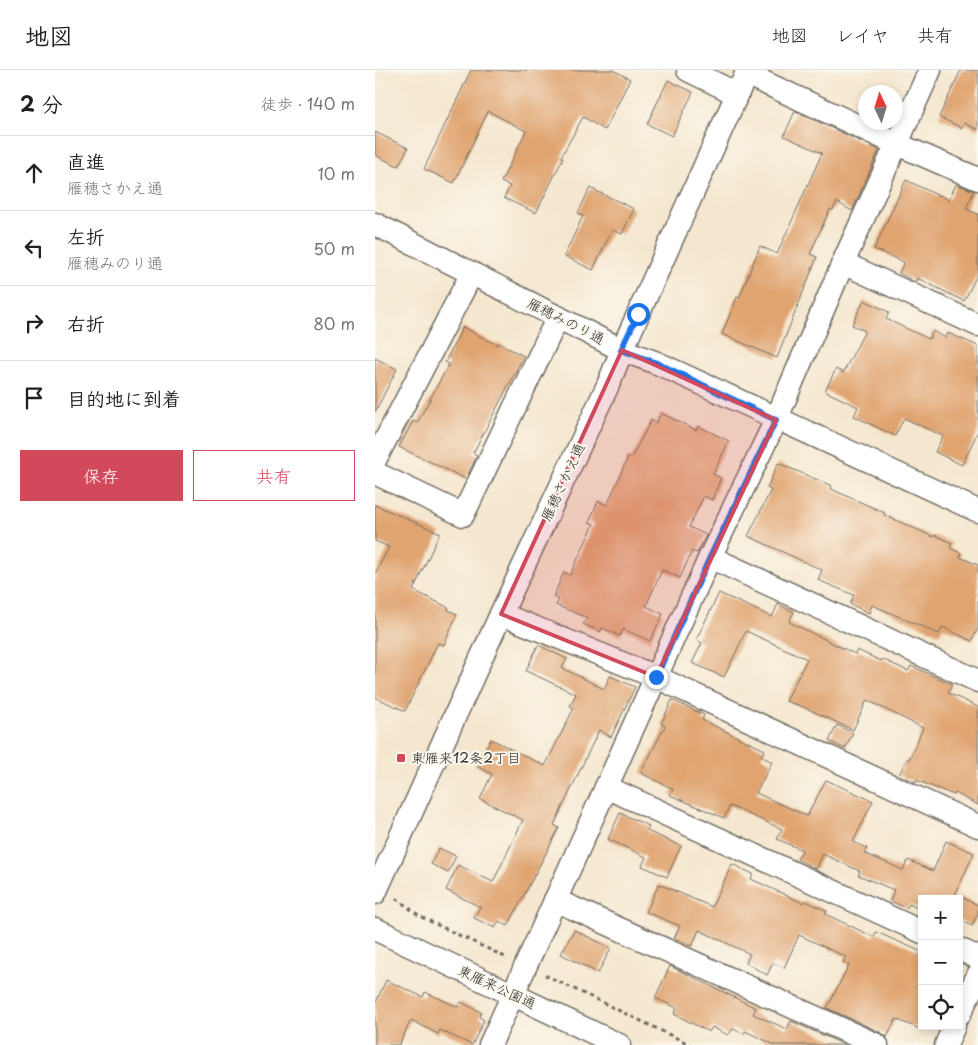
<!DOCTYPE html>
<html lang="ja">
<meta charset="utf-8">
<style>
:root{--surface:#fff;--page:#f2f2f2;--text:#202124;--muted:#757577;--line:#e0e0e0;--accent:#d1495b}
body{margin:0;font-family:"Playpen Sans","Klee One",sans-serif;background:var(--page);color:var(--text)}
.controls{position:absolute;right:15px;bottom:15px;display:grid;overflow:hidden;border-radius:0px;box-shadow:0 2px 8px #0003}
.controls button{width:45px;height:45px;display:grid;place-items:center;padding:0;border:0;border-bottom:1px solid var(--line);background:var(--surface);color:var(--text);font:25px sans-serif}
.compass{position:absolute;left:483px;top:15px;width:45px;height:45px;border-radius:50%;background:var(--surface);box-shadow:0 2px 8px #0003;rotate:356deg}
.stop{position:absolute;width:15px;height:15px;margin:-11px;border:4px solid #1a73e8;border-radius:50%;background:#fff}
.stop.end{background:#1a73e8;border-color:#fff;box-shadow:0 1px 5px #0008}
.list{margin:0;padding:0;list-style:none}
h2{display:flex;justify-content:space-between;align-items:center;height:65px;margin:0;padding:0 20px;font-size:21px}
h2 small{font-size:16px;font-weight:400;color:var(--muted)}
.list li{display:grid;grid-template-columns:32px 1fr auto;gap:15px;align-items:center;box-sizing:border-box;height:75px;padding:0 20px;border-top:1px solid var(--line)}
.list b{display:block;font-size:19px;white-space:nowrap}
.list p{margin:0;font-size:16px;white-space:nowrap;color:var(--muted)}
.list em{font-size:16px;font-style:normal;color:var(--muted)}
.actions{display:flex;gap:10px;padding:15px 20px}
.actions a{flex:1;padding:11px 0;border:1px solid var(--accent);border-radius:0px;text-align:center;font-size:18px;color:var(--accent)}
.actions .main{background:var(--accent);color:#fff}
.icon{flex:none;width:28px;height:28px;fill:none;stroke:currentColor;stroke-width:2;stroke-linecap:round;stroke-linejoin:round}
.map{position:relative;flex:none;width:603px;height:975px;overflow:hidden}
header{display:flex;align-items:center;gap:30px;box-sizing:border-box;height:70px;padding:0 25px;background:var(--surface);border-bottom:1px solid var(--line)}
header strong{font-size:24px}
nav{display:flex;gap:28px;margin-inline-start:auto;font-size:18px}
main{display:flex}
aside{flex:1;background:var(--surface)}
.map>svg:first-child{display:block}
.building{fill:#e0a471}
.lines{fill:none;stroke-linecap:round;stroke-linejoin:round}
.minor-casing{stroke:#726d64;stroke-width:25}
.path{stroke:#726d64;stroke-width:3;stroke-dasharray:4 4;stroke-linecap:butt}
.minor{stroke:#fff;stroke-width:22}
.route{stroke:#1a73e8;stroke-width:6}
.marked{fill:#d1495b;fill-opacity:0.2;stroke:#d1495b;stroke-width:4;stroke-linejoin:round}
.poi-dot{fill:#d1495b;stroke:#fbf7ec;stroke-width:2}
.labels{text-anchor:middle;stroke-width:4;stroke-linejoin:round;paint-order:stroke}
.street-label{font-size:14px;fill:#2b2b2b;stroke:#fbf7ec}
.poi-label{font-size:14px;fill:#2b2b2b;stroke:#fbf7ec;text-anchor:start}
</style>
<header>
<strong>地図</strong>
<nav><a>地図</a><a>レイヤ</a><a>共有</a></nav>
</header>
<main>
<aside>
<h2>2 分<small>徒歩 · 140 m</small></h2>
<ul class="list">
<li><svg class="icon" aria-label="ahead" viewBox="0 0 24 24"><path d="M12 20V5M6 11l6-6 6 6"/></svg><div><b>直進</b><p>雁穂さかえ通</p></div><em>10 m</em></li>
<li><svg class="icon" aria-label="left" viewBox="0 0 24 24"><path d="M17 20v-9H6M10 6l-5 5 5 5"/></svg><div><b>左折</b><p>雁穂みのり通</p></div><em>50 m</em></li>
<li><svg class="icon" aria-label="right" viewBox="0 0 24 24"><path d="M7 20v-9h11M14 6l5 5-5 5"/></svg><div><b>右折</b></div><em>80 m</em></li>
<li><svg class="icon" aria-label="arrive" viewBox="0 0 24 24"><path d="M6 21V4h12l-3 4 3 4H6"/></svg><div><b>目的地に到着</b></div></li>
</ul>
<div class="actions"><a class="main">保存</a><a>共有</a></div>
</aside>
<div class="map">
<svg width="603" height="975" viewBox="0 0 603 975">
<rect width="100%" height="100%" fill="#fbf7ec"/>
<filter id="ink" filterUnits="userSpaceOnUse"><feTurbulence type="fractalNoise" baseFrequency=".02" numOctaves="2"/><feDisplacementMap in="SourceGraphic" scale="10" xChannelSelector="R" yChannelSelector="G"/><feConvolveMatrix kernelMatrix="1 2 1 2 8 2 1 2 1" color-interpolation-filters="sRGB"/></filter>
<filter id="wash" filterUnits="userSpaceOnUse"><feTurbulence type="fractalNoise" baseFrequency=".0096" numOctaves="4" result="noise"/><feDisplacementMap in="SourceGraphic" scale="20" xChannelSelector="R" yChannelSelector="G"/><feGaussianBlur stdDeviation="1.12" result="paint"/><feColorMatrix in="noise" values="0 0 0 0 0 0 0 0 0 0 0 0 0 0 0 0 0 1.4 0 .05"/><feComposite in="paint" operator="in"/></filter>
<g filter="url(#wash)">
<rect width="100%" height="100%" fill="#f5e7cf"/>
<g id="blocks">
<g class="building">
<path d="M96,0H238L255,9L230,60L208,47L186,87L188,88L161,143L129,128L135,116L126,112L151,61L113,41L79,113L49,99Z"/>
<path d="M586,0H603V60L589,53L587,58L564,47Z"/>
<path d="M293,10L318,22L297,66L272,54Z"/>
<path d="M420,41L504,80L477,141L462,132L458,140L455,139L435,184L442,187L402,288L347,264L362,227L364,228L385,176L402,184L447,83L409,66Z"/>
<path d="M0,62L33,78L23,96L0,85Z"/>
<path d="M531,110L564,126L565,125L574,130L581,114L599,121L591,139L603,144V203L589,231L542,208L540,212L524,203L529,192L499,179Z"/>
<path d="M215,118L259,139L247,164L237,160L218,200L189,186L208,146L203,143Z"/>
<path d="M489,230L514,242L511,249L554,269L558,261L571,268L573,263L603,276V361L587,395L560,382L568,366L529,348L520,366L479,346L483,337L450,321L461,299L468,303L490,261L477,255Z"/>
<path d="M88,257L122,275L123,273L149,286L98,383L102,385L91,409L24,377L38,351L42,353L74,294L70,292Z"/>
<path d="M0,288L22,299L0,342Z"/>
<path d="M286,343L321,360L323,356L354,371L338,404L346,408L337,430L329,426L314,457L331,465L322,483L317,481L305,508L287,500L271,536L288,544L275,571L248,559L245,566L227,558L225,562L208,554L212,548L181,535L184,530L178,527L189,502L195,505L219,454L214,452L223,431L232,435L253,387L256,388L276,350L281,353Z"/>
<path d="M403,393L457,416L456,419L510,443L509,445L559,467L560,465L577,473L575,478L586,483L585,487L603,495V558L597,571L568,557L564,564L497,535L494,543L475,534L479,525L443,510L447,500L373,466L396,420L392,418Z"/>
<path d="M0,435L65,463L38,520L74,538L73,540L82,544L69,575L63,573L30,641L0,627V504L14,477L0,471Z"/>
<path d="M344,523L397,547L403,534L419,542L414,552L480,584L482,580L506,591L507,589L533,601L536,596L577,614L573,623L603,637V735L580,723L579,725L541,710L540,712L524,705L532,689L534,690L548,658L492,630L478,660L431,638L411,631L432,589L371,561L349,607L317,593L327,573L321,570Z"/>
<path d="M163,575L192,589L187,598L229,619L235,606L260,617L236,667L224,660L179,755L184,758L133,856L124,851L120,858L99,848L105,837L71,820L83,795L118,812L148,750L105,729L117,704L100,695L116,669L170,696L199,638L195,636L201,624L151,601Z"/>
<path d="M297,630L329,645L327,650L390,680L386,686L397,692L381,723L432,746L451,710L498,731L478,772L492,778L489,783L528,800L533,790L558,801L571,771L599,783L578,829H547V840L534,834L532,838L515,831L519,820L483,805L485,801L448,784L441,799L422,789L427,780L402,769L407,759L355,736L349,748L295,725L298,719L266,703L290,656L286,654Z"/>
<path d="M462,655L478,663L470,679L454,671Z"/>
<path d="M245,743L274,756L272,761L306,776L292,807L267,796L271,787L233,769Z"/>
<path d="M64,778L81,786L73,803L56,794Z"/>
<path d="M357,794L378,804L376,809L428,833L429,830L452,841L450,844L499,867L501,862L547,882V960L521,949L512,967L507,963L452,938L474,895L468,892L471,887L424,865L409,898L398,893L392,905L371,893L375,884L324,860L317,876L299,868L305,856L271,842L284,814L337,837Z"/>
<path d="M584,826L603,835V844L597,856L584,849Z"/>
<path d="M199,860L236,878L223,903L186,884Z"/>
<path d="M295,896L381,938L378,944L412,959L416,951L470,975H400L370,961L369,964L358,959L353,965L337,957L334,962L299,944L302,938L280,928Z"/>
<path d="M11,910L48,927L50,922L83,937L86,932L106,942L104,947L109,950L97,975L65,960L63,964L36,950L24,975H0V934Z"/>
</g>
</g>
</g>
<g filter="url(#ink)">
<use href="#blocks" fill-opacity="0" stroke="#726d64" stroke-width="1"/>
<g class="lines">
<defs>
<g id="minor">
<path d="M313,0L362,24"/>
<path d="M371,4L522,74L603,109"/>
<path d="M0,154L247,280L282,293L603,441"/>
<path d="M468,193L603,255"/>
<path d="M0,390L97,203"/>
<path d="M0,403L88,445L183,247"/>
<path d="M335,487L603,611"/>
<path d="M126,544L281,607L603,756"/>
<path d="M231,717L547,862"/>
<path d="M0,823L126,544L233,315L247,280L373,0"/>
<path d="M180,830L502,975"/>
<path d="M0,859L244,975"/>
<path d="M584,879L603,888"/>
<path d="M584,945L603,905"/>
<path d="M115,975L335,487L401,350L468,193L555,0"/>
<path d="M571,975L579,956"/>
</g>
</defs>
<use href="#minor" class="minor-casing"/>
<g class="path">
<path d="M21,828L46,847L130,887"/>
<path d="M170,905L316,975"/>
</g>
<use href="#minor" class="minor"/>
</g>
</g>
<g class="lines" filter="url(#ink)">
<path class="route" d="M263,244L246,280L282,293L401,350L335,487L281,607"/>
</g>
<path class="marked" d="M247,280L401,350L281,607L126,544Z"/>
<rect class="poi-dot" x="21" y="683" width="10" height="10" rx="2.5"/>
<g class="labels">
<g class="street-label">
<text transform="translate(191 251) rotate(27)" y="5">雁穂みのり通</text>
<text transform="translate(188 412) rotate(-65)" y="5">雁穂さかえ通</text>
<text transform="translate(122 917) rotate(25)" y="5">東雁来公園通</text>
</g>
<g class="poi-label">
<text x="36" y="693">東雁来12条2丁目</text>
</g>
</g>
</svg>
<div class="controls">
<button>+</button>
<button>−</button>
<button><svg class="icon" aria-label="locate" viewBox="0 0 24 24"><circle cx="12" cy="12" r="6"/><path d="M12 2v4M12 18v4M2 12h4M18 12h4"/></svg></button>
</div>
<svg class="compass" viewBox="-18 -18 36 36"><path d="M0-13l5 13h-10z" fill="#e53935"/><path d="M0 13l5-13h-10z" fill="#757577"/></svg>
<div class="stop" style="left:263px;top:244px"></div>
<div class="stop end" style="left:281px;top:607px"></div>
</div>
</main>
